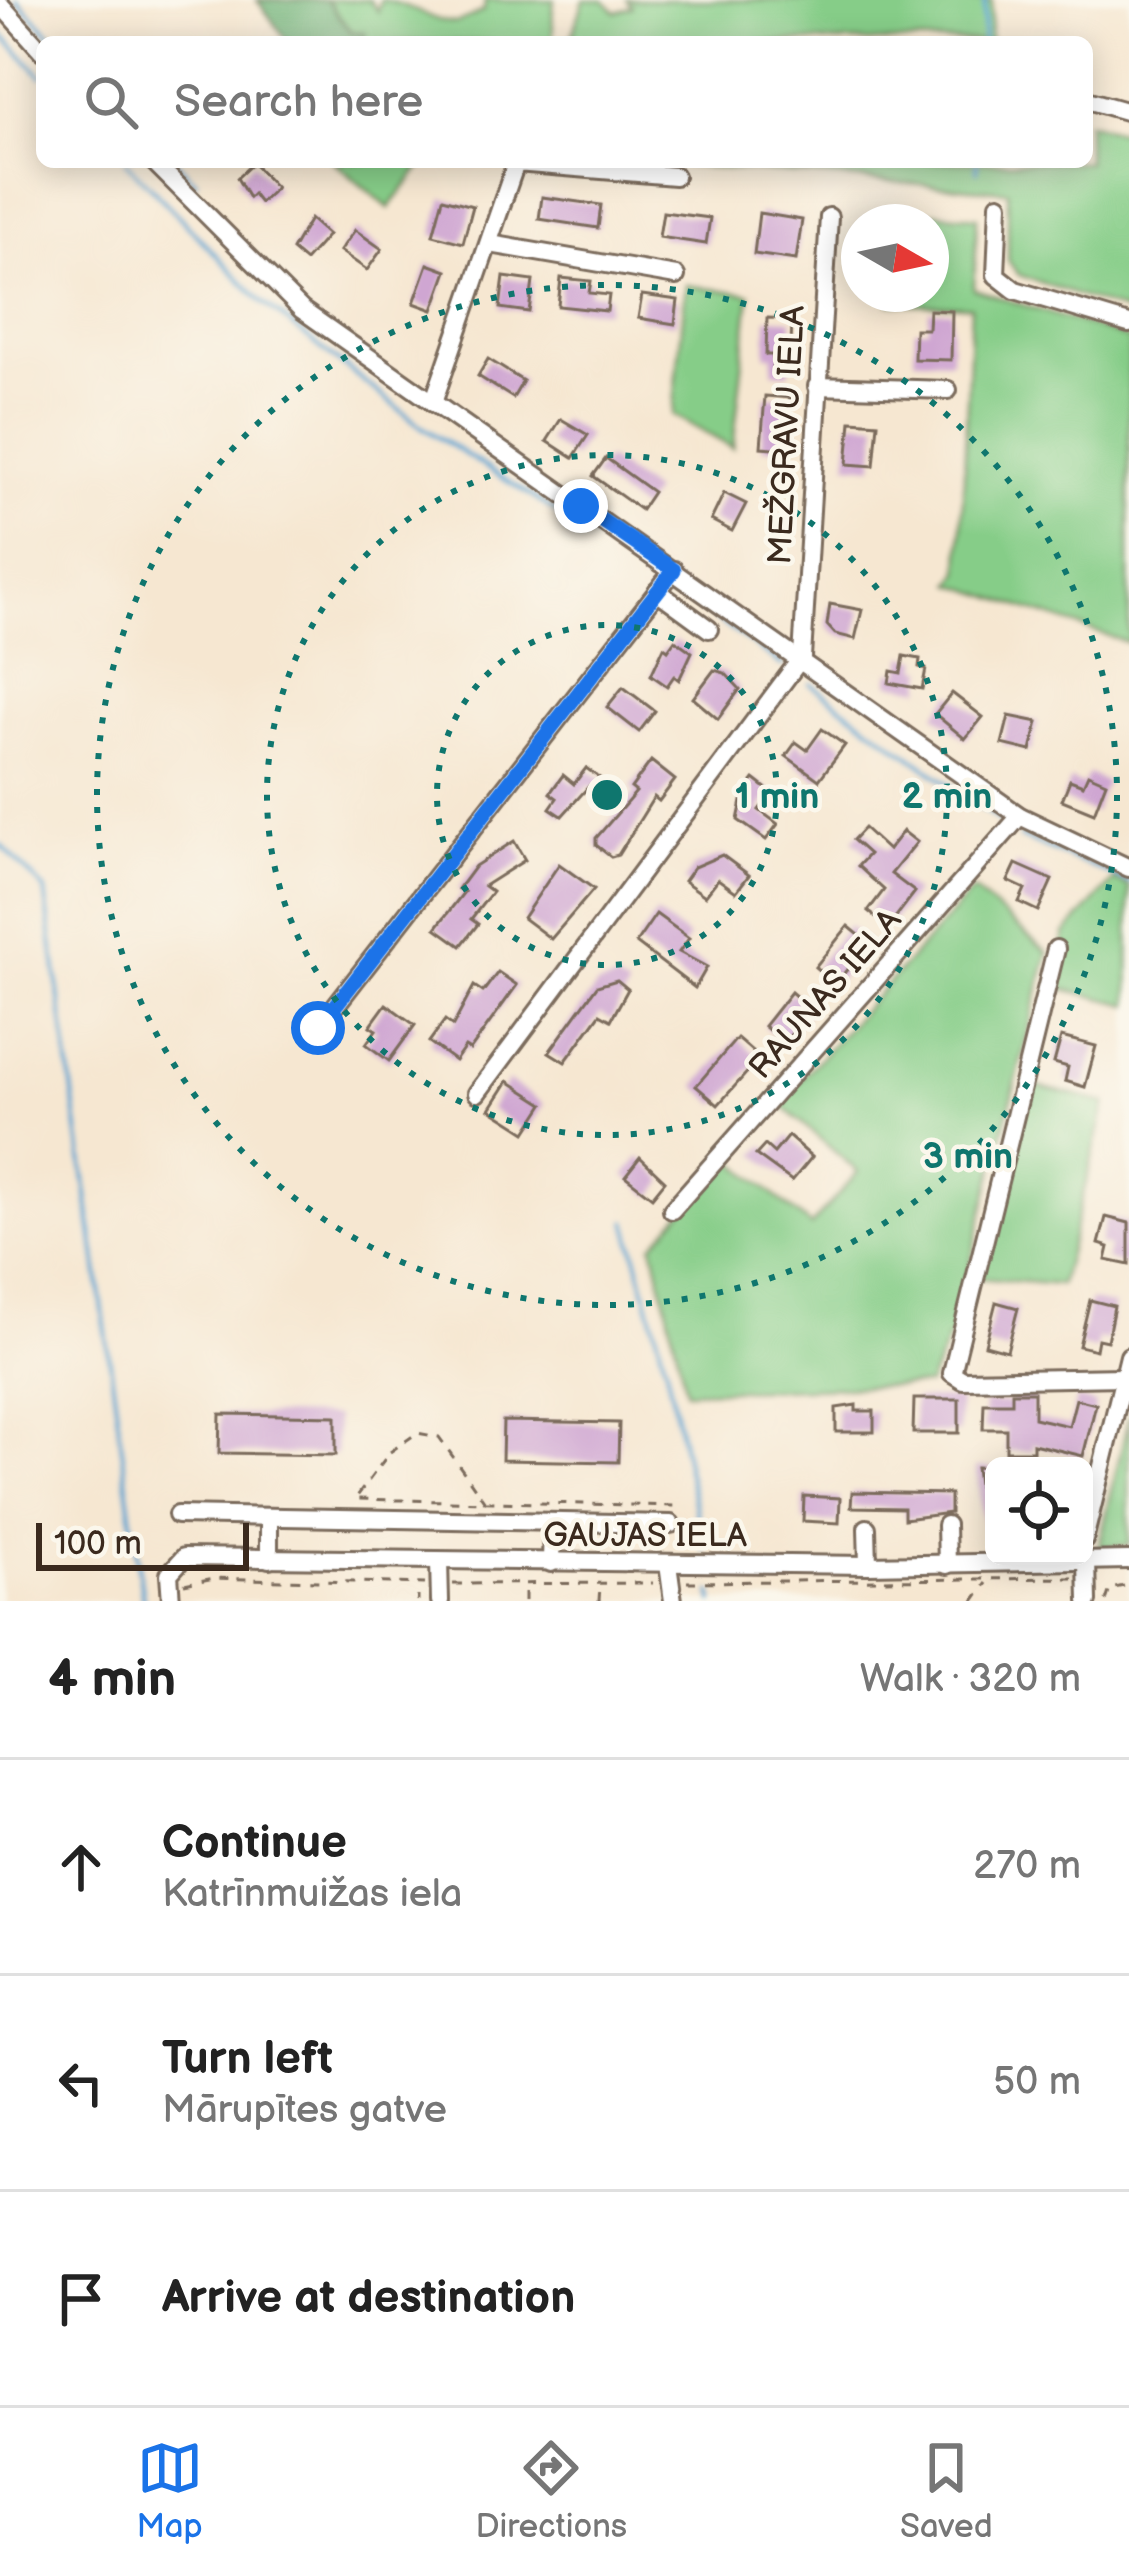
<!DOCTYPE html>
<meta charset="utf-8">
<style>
:root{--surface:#fff;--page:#f2f2f2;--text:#222;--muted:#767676;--line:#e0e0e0;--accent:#1a73e8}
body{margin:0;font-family:"Balsamiq Sans",sans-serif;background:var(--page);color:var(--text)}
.controls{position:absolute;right:36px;bottom:36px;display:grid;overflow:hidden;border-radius:18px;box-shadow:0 6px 30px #0003}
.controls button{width:108px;height:108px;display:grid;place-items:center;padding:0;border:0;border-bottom:3px solid var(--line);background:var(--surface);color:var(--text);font:60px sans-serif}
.compass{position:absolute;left:841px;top:204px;width:108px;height:108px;border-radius:50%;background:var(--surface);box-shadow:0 6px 30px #0003;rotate:99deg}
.scale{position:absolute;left:36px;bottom:30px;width:213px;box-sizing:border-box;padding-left:12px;border:6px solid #3b2a1e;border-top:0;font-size:33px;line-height:42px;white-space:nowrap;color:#3b2a1e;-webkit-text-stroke:9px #fbf7ec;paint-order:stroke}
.stop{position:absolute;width:36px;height:36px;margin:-27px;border:9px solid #1a73e8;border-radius:50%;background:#fff}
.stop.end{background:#1a73e8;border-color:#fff;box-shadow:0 3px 12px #0008}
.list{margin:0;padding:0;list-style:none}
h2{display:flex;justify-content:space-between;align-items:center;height:156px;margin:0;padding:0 48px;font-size:51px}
h2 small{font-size:39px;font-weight:400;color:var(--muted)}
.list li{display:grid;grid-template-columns:78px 1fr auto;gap:36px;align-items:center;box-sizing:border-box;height:216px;padding:0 48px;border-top:3px solid var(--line)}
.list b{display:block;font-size:45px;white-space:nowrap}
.list p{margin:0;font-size:39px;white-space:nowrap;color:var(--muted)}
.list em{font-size:39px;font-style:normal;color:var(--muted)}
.icon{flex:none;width:66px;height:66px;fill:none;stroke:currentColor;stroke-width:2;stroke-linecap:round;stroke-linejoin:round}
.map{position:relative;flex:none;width:1129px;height:1601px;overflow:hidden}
.search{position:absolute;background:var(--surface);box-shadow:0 6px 30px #0003;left:36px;right:36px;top:36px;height:132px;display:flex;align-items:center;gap:30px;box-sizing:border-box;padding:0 42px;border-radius:18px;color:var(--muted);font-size:45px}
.sheet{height:804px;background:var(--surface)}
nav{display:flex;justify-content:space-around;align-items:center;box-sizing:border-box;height:168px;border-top:3px solid var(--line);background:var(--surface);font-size:33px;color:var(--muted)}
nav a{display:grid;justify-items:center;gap:6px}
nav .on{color:var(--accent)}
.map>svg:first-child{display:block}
.green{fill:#86cd88;stroke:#607c53;stroke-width:3}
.forest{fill:#6cb074;stroke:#546d49;stroke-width:3}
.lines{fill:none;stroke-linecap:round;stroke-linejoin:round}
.stream{stroke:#58a3d0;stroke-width:4.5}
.building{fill:#cfa6d2}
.minor-casing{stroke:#7c6c5d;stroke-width:22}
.path{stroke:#7c6c5d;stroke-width:3;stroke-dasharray:9 9;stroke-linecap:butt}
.minor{stroke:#fff;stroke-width:16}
.route{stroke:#1a73e8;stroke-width:15}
.ring{fill:none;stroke:#0f766e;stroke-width:6;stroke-dasharray:6 12}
.labels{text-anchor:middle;stroke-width:9;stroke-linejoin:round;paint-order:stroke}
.street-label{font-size:33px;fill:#3b2a1e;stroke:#fbf7ec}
.centre{fill:#0f766e;stroke:#fbf7ec;stroke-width:6}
.ring-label{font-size:36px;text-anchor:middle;font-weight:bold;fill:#0f766e;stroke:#fbf7ec;stroke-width:9;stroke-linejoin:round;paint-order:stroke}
</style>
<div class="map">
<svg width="1129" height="1601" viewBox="0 0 1129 1601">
<rect width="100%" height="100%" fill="#fbf7ec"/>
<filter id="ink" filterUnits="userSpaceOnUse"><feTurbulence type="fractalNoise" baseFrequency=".00833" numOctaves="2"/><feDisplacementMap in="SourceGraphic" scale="24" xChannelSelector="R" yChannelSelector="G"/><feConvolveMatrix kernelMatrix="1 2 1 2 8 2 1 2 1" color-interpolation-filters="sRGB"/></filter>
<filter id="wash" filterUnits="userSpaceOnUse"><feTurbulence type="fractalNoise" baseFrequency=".004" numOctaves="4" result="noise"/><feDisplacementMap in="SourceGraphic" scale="48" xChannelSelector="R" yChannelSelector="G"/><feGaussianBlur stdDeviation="2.7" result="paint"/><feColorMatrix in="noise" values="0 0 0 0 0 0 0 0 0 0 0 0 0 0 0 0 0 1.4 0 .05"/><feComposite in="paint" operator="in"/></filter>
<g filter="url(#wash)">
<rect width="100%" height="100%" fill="#f6e7d1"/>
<g class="green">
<path d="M326,0H369L378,11L380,0C402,0 433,23 456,23C463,22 477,14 484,11L485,0H555C549,15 556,29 551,42H364L360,39L364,33L351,32Z"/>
<path d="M584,0H604L616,12L632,7L627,0L992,1L990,42H570Z"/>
<path d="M1087,122L1129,134L1127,313L1019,275L1008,261V191L644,162H1087Z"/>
<path d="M334,162H425L389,208Z"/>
<path d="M895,209L977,217L974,289L1129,339V643L953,584L960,571L971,306L890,303V294H931V222H894Z"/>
<path d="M686,285L750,294L733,448L673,415Z"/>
<path d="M1114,880L1129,887V1005L1055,987L1065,934Z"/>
<path d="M973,890L1048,953L956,1321L928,1385L686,1391L653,1245L730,1158L811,1226L858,1172L779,1103Z"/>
<path d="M1028,1084L1106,1103L1060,1285L978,1278Z"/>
<path d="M1129,1415V1545L1099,1547Z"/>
</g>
<path class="forest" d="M257,0H326L351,32H365L364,42H288Z"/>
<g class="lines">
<g class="stream">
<path d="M17,0L58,42"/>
<path d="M0,33L42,76"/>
<path d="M983,42L985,0"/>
<path d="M126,162L262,302L422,427L655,575"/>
<path d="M176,162L196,182"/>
<path d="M977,171V162"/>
<path d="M671,587L782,665"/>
<path d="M811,684L1001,822"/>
<path d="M1020,837L1129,882"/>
<path d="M0,844L45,890L143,1601"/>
<path d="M627,1221L666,1368L704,1549"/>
<path d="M712,1593L713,1601"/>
</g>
</g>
<g id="blocks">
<g class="building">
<path d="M253,163L276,188L260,203L253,194L249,198L237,178Z"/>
<path d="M542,197L601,205L598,228L539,219Z"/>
<path d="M443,198L473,206L463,243L433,235Z"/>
<path d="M663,212L710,218L706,244L659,237Z"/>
<path d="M759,213L802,220L796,260L754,254Z"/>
<path d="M310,219L328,235L305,261L292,250Z"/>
<path d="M355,230L382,249L367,270L340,251Z"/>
<path d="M428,264L447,271L433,310L414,303Z"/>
<path d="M504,277L533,281L529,312L500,308Z"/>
<path d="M561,278L591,281L589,293L609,295L607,311L558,306Z"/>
<path d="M642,295L678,300L675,324L638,318Z"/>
<path d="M929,310L952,311L951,360L914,359L915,329H928Z"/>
<path d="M767,318L792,319L790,373L772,372L773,355H766Z"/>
<path d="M488,359L523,381L513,398L478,376Z"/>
<path d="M765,396L791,398L787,449L761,447Z"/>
<path d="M561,419L588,435L573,458L547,441Z"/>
<path d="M851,421L878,423L874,466L847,464Z"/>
<path d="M606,458L653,492L641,510L593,476Z"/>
<path d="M724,493L746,504L732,531L711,520Z"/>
<path d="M830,604L862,610L855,639L835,634L827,625Z"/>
<path d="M675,640L692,652L679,680L674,676L667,686L651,675L664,647L668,650Z"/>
<path d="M904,656L920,659L919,667L926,669L922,689L889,683L891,671L901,673Z"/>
<path d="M714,670L725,673L740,689L718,719L693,698Z"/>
<path d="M623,687L655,711L639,732L607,707Z"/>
<path d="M952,693L983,717L965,739L935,714Z"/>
<path d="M1009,716L1038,722L1031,751L1002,744Z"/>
<path d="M822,729L845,745L819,780L786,756L796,742L807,750Z"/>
<path d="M651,761L675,780L659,801L654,797L618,855L611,857L596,845V838L636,792L631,788Z"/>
<path d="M586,768L604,781L597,790L590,785L562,816L550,808L557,798L550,793L563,775L574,784Z"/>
<path d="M1088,774L1106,782L1094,813L1062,800L1070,780L1083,785Z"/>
<path d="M754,779L772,793L759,810L778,824L766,840L738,820L744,792Z"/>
<path d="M864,828L888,850L903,831L917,842L891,874L915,892L888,927L868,911L884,890L858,866L869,854L853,840Z"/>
<path d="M514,841L525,860L484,886L492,892L471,919L478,924L461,946L436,928L464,892L458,889L475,866Z"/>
<path d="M722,855L749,875L736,892L718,879L705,896L684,881L694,867Z"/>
<path d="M559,864L594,889L551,939L523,918Z"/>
<path d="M1016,864L1052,880L1038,911L1019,902L1025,889L1008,881Z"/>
<path d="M656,914L689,938L679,952L707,967L695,988L636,943Z"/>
<path d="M848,926L869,943L835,984L815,967Z"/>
<path d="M498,972L517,985L470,1050L465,1047L455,1061L429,1042L445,1020L453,1026L474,986L483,992Z"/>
<path d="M617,980L628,989L611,1020L600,1014L565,1062L549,1052L597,986Z"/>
<path d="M791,992L811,1009L784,1043L764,1026Z"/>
<path d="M386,1004L415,1025L389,1061L366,1044L376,1030L370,1026Z"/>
<path d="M1061,1037L1096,1046L1085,1087L1065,1081L1068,1067L1054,1063Z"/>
<path d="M737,1038L760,1058L718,1105L696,1086Z"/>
<path d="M508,1081L544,1104L526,1132L490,1109Z"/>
<path d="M788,1136L812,1157L792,1181L756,1155L765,1145L774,1153Z"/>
<path d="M640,1157L665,1181L652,1197L625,1176Z"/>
<path d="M1106,1217L1129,1223V1265L1106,1260L1109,1247L1099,1244Z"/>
<path d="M1090,1300L1114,1306L1107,1341L1098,1339L1096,1350L1079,1346Z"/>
<path d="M996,1302L1018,1308L1007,1351L985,1345Z"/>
<path d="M1012,1392H1034V1418L1069,1426L1076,1399L1096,1404L1083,1456L1033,1444V1451H1006V1429H983L984,1403H1012Z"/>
<path d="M914,1399H959V1433H913Z"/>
<path d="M856,1405V1411H874V1432H836V1408Z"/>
<path d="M220,1414L336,1416V1455L219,1453Z"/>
<path d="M503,1421L619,1423L618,1462L502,1460Z"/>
<path d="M976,1467L994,1468V1536H984Z"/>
<path d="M852,1492L950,1494V1513L904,1519V1508L851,1507Z"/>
<path d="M804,1496L840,1498L839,1523L803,1521Z"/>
</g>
</g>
</g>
<g filter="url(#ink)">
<use href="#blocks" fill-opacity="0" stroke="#7c6c5d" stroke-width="3"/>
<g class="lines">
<defs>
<g id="minor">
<path d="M0,4L42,51"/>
<path d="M1087,100L1129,112"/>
<path d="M154,162L302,310L1020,816L1129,868"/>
<path d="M999,204L996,275L1015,290L1129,324"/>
<path d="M490,244L676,276"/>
<path d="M817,386L948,390"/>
<path d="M433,403L516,163L675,176"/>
<path d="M657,591L709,629"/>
<path d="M1056,949L952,1373L963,1380L1124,1377"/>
<path d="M318,1028L674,570"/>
<path d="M477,1093L802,657L829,217"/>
<path d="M672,1210L1020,816"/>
<path d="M177,1515L671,1524"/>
<path d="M946,1525L947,1565"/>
<path d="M867,1528L868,1565"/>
<path d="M1084,1540L1129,1356"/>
<path d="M269,1559V1517"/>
<path d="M439,1561L440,1601"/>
<path d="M1087,1561L1088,1601"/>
<path d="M551,1563L552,1522"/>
<path d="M668,1564L673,1601"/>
<path d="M171,1601L169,1574L184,1557L868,1565L1129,1560"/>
</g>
</defs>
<use href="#minor" class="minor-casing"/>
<g class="path">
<path d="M485,1502L439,1437L417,1433L390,1452L355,1499L677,1506"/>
<path d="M687,1582L1073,1578"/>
<path d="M184,1584L214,1578L425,1584"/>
<path d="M453,1584L653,1583"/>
<path d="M418,1596V1601"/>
<path d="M525,1601V1586"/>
<path d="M599,1601L600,1586"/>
<path d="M974,1601L987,1583"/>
<path d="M1106,1601L1110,1589L1129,1585"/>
</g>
<use href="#minor" class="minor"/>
</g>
</g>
<g class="lines" filter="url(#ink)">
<path class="route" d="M318,1028L674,570L581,506"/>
</g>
<g class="ring">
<circle cx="607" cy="795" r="170"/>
<circle cx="607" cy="795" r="340"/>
<circle cx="607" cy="795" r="510"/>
</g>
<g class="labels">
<g class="street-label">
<text transform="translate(785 435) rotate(-87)" y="12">MEŽGRAVU IELA</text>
<text transform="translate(824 993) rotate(-49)" y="12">RAUNAS IELA</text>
<text x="645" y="1546">GAUJAS IELA</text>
</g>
</g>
<circle cx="607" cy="795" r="18" class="centre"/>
<g class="ring-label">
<text x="777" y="808">1 min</text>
<text x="947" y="808">2 min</text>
<text x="968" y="1168">3 min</text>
</g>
</svg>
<div class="controls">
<button><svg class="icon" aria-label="locate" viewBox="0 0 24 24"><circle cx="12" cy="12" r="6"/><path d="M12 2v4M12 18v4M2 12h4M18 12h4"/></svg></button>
</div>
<svg class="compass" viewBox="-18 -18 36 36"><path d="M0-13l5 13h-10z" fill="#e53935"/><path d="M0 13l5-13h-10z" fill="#767676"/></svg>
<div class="scale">100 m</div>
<div class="stop" style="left:318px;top:1028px"></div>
<div class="stop end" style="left:581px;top:506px"></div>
<div class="search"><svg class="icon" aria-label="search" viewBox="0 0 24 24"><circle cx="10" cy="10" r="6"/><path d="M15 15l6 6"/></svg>Search here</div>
</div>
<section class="sheet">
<h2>4 min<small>Walk · 320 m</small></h2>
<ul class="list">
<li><svg class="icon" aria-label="ahead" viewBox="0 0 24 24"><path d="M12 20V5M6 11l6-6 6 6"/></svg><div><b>Continue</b><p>Katrīnmuižas iela</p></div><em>270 m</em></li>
<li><svg class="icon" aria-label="left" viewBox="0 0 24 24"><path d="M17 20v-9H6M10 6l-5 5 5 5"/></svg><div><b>Turn left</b><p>Mārupītes gatve</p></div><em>50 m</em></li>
<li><svg class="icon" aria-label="arrive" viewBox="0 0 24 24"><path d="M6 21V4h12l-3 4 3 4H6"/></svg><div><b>Arrive at destination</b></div></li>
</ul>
</section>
<nav>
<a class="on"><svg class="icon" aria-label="map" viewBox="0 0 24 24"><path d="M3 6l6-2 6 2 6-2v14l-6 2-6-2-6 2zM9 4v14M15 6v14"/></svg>Map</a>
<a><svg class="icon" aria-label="directions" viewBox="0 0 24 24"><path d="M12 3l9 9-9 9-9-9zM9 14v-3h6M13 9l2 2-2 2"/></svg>Directions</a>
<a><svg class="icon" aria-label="saved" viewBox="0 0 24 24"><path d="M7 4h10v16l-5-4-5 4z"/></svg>Saved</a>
</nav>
